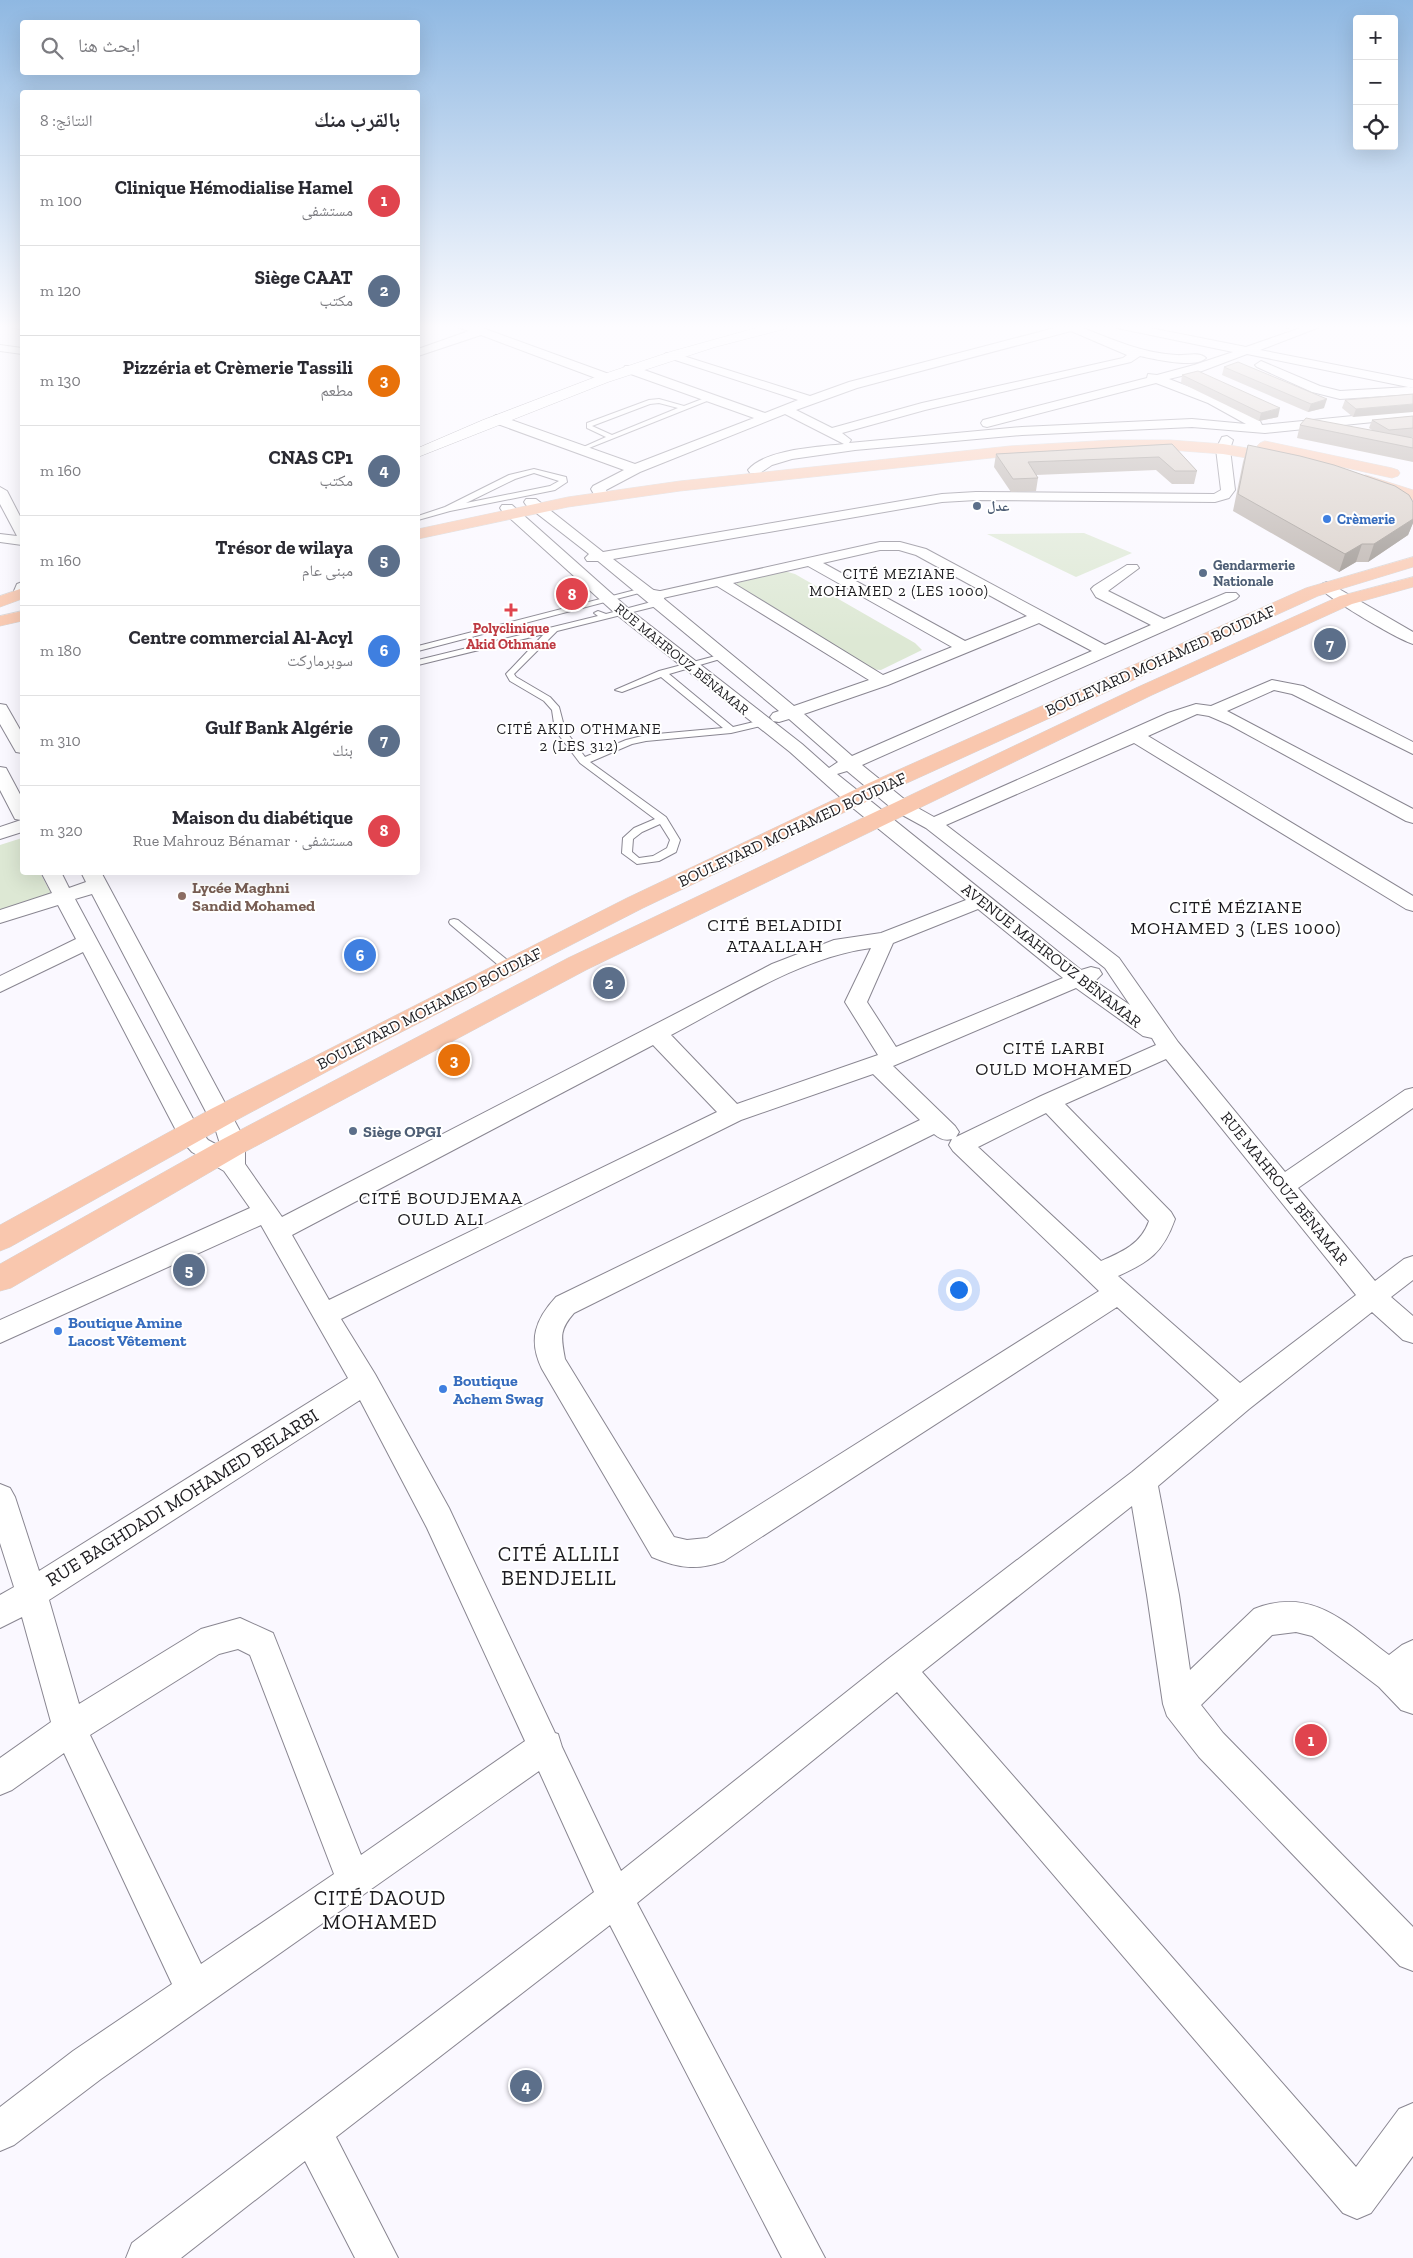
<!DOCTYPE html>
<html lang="ar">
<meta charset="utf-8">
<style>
:root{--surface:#fff;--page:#f7f7f7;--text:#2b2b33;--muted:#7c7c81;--line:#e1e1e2;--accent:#db2777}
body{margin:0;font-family:"Zilla Slab","Noto Naskh Arabic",serif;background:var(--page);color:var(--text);direction:rtl}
.controls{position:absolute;right:15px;top:15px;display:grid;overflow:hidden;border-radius:5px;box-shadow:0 5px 20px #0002}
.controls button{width:45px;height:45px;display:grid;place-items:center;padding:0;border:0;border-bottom:1px solid var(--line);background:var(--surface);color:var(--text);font:25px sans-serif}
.you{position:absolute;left:958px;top:1289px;width:18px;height:18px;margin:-12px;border:4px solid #fff;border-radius:50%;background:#1a73e8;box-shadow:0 0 0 8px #1a73e833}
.badge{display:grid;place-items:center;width:32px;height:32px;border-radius:50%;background:var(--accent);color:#fff;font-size:16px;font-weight:700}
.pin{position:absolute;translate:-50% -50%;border:2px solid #fff;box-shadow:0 1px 5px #0006}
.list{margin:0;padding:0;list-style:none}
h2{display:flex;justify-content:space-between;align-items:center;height:65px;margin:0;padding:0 20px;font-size:21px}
h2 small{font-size:16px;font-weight:400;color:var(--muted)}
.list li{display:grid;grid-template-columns:32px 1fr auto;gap:15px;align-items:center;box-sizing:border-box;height:90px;padding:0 20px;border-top:1px solid var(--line)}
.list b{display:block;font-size:19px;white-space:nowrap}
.list p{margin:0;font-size:16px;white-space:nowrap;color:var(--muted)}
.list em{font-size:16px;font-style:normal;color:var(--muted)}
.icon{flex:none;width:28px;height:28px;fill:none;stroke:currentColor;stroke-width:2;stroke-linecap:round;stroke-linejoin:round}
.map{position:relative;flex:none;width:1413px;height:2258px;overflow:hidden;direction:ltr}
.search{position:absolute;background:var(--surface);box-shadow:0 5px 20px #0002;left:20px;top:20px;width:400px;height:55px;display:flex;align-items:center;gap:12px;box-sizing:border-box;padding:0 18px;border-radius:5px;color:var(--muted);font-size:19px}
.panel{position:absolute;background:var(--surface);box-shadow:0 5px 20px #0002;left:20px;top:90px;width:400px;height:785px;border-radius:5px;direction:rtl}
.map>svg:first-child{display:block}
.green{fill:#dde8d4}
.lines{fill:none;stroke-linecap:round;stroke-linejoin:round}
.service-casing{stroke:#898691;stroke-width:2}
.minor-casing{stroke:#898691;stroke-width:2}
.secondary-casing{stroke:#898691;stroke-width:1}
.primary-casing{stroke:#d6d6d7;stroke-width:1}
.service{fill:#fff;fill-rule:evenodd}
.minor{fill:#fff;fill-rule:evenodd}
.secondary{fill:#fff;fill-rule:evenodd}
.primary{fill:#f9c7ae;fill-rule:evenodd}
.wall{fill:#b8afa9}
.shaded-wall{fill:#968f89}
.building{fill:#d6ccc4;stroke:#968f89}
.service-dot{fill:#5c6f8a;stroke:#fff;stroke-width:2}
.shop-dot{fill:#3f7fe0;stroke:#fff;stroke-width:2}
.health-dot{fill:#e0444e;stroke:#fff;stroke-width:2}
.education-dot{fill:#8d6e63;stroke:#fff;stroke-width:2}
.labels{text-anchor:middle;stroke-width:4;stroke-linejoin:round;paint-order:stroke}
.far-service-label{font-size:14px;font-weight:bold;fill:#4e5e75;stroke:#fff;text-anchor:start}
.far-shop-label{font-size:14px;font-weight:bold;fill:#366cbe;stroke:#fff;text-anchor:start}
.far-health-label{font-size:14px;font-weight:bold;fill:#be3a42;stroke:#fff}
.far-street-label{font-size:14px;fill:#1d1c20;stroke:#fff}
.far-neighbourhood-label{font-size:15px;letter-spacing:1px;fill:#1d1c20;stroke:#fff}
.street-label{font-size:16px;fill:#1d1c20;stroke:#fff}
.education-label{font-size:16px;font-weight:bold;fill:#785e54;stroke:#fff;text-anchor:start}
.service-label{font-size:16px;font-weight:bold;fill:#4e5e75;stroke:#fff;text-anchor:start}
.shop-label{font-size:16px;font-weight:bold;fill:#366cbe;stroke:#fff;text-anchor:start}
.neighbourhood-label{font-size:18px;letter-spacing:1px;fill:#1d1c20;stroke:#fff}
.near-street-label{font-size:19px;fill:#1d1c20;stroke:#fff}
.near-neighbourhood-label{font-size:21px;letter-spacing:1px;fill:#1d1c20;stroke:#fff}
</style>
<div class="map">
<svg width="1413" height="2258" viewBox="0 0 1413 2258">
<rect width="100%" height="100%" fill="#faf8ff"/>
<g class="green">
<path d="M1084,533L1132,553L1076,577L987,534Z"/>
<path d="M784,571L795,574L915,643L922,650L881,670L867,669L734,588L737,583Z"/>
<path d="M22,838V872L40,873L52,895L0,912V845Z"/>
</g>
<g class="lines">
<defs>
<g id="service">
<path d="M4,325L22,326V330Z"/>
<path d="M710,396L712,399L584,450L579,449L606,437L587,428V423L649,400L659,399L684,406ZM659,403L678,408L612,435L592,426L650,404Z"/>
<path d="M534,469L566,477L567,482L555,490L450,511L418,520V516L445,507L509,475ZM534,473L559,481L550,486L466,503L515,479Z"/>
<path d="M643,588L665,592L666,594L661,605L557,631L514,674L516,677L550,697L559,707L565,730L585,757L626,740L646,735L723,728L661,677L622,692L615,690L659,671L723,654L727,657L669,674L733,727L762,720L767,723L765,725L731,733L646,741L632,744L590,762L666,817L680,840L676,852L659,861L637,864L622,853L623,838L634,828L655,819L580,763L555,730L552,710L544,701L510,681L506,674L544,634L418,665V660L598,616L594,613L598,611L606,614L655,601L657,595L643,592L418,651V646ZM660,824L670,840L667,848L653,856L639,858L632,852L633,839L642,832Z"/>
<path d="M454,919L458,920L512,964L514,967L512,970H504L450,924L449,922L450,920Z"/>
</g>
<g id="minor">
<path d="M452,325H471L485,329L609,374L611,377L609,380H601L481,335L418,356V349L469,331Z"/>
<path d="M1066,325H1085L1083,328C1113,340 1143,353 1176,355C1185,356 1199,351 1206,358C1195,369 1154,359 1140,356L1131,362L925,410L842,433L851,440L849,443L1022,427L1192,419L1246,424L1208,403L1156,383L987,427L983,426L981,423L983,420L1147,378L1148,374L1157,375L1194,365L1233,352L1117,328L1112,325H1135L1246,347L1309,325H1325L1260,350L1413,380V388L1247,354L1202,371L1169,379L1216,397L1260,421L1262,425L1413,410V418L1265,433L1192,427L1022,435L855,450L792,459L772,465L760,473H750L748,470C765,449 819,447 844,444L785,414L640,472L606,490L609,497L602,501L597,500L591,489L593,486L624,470L492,422L490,419L496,415L500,416L635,464L754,418L625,372L623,369L625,366H633L765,413L798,400L666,357L664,355L666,353H674L810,396L849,382ZM1071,331L1127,355L1123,358L922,403L832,428L796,410L857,388Z"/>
<path d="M0,345L22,348V354L0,351Z"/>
<path d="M1261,361L1320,386L1340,391L1409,387L1413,388V394L1340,399L1312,392L1257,367L1255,365Z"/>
<path d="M1227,436L1233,440L1230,449L1235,490L1229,498L1215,502L976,500L942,502L613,559L656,592L880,542H900L926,549L1105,645L1151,625L1096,597L1091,589L1094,586L1127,565H1137L1139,568L1108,591L1164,619L1226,593H1236L1239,596L1236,599L862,765L909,803L934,817L1168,713L1196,704L1211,706L1272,680L1303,686L1413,742V754L1292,694L1274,690L1227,711L1413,809V823L1406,821L1230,725L1209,716L1197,714L1148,736L1413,896V911L1406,909L1134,743L946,825L1119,958L1178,1042L1285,1172L1405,1090L1413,1088V1108L1298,1188L1375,1281L1404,1259L1413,1256V1280L1391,1297L1413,1316V1343L1403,1340L1372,1312L1249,1409L1158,1486L1179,1595L1190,1670L1254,1609C1312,1586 1346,1623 1389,1655L1402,1645L1413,1640V1714L1401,1710L1379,1687L1312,1636L1296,1632L1272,1635L1201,1705L1223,1733L1413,1927V1971L1400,1966L1199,1757L1167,1716L1163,1704L1147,1595L1132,1506L922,1672L1356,2167L1399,2109L1413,2103V2156L1371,2213L1357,2219L1343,2213L897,1692L637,1903L825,2258H782L610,1925L336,2137L398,2258H355L305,2161L181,2258H126L132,2243L594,1892L539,1771L101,2079L14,2145L0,2151V2107L73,2051L172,1984L64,1753L12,1790L0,1795V1758L51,1722L22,1617L0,1628V1595L14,1587L0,1543V1484L10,1488L15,1497L39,1571L348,1378L261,1225L0,1343V1320L250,1208L224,1171L192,1152L181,1140L83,952L0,992V976L76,939L58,905L0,923V910L52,893L41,872H61L69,888L86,882L81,872H101L240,1131L245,1146V1164L282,1217L772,964L834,940L881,933L966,900L848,804L790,752L617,615L502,511L500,508L502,505H512L629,609L802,744L829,768L838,762L789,719L779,722L773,721L770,717L773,713L779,711L598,561H587L585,558L589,554L526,505L524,502L526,499H536L603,552L942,494L976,492L1214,494L1221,490L1216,449L1222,437ZM880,550H899L916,555L1027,616L965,641L823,563ZM808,566L952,647L883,675L733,583ZM717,586L869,680L794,706L663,598ZM1039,623L1092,651L852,756L804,714L888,685ZM847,771L895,811L926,828L1105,968L1130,1005L1095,981L1102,974L1099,969L1091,967L1081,970L837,774ZM92,894L216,1131L221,1147L208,1140L198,1128L75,899ZM978,909L1063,978L896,1047L867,1002L893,943ZM871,948L845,1002L878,1055L737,1104L671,1035C732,1003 801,957 871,948ZM1076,988L1143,1036L1152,1038L1156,1045L1041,1096L956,1137L959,1132L955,1126L893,1066ZM653,1045L717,1112L329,1300L292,1235ZM1166,1059L1356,1295L1240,1383L1118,1276C1149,1262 1163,1253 1175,1219L1171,1212L1065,1104ZM873,1074L920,1120L556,1297C535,1320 528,1340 542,1369L652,1557C678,1568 697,1571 724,1561L1117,1307L1219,1400L1132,1472L888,1659L621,1871L562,1747L558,1734L555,1733L449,1508L375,1374L341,1319L741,1120ZM1046,1113L1149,1221C1141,1244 1122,1252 1101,1261L978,1147ZM934,1134C940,1139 945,1141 952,1139L949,1145L953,1151L1099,1291L707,1538L687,1540L674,1537L565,1359C561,1337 559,1330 574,1313ZM360,1400L427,1528L525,1741L361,1855L273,1633L240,1618L201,1629L79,1704L49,1600ZM238,1649L250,1655L334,1874L201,1964L90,1735L219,1654Z"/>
<path d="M0,487L7,491L22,520V545L0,542V534L17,536L0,504Z"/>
<path d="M22,582V596L17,594L14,591L17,584Z"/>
<path d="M1327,582L1413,632V644C1399,640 1327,598 1319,587L1322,584Z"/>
<path d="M0,704L6,705L22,733V753L16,752L0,724Z"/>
<path d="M0,767L6,768L22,798V832L0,839V827L21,820L15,819L0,790Z"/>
</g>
<path id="secondary" d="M767,325H789L788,328L715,347L608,382L418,457V448L483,420L598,376L670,352Z"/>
<g id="primary">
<path d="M1112,440H1170L1223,444L1283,454L1288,456L1291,459L1288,462L1283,464L1223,454L1170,450H1112L1010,456L680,491L568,507L418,539V529L568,497L680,481L1010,446Z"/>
<path d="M1265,441L1392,468L1398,470L1400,473L1398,476L1392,478L1260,449L1257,446L1260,443Z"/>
<path d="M1366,475L1413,490V500L1360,483L1358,480L1360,477Z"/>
<path d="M1413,557V567L1318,596L885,793L643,908L384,1041L231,1123L10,1247L0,1251V1225L211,1109L627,898L869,783L1306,588Z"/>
<path d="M1413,577V587L1352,604L1152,695L586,970L243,1153L11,1288L0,1291V1264L223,1139L568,958L1138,687L1340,596Z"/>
<path d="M20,589H22V599L0,607V596Z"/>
<path d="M22,611V621L0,626V616Z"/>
</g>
</defs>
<use href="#service" class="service-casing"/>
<use href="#minor" class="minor-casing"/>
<use href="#secondary" class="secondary-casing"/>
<use href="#primary" class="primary-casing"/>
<use href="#service" class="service"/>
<use href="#minor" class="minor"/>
<use href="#secondary" class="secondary"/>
<use href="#primary" class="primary"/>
</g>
<g class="wall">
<path d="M1275,325H1299L1287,329Z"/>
<path d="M1224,367L1324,408L1308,412L1222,375Z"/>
<path d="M1182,375L1278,417L1259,421L1181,383Z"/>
<path d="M1413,394L1353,417L1342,408L1345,400Z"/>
<path d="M1413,416V437H1407L1413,438V462L1297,438L1300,425L1372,430L1369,428L1372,420Z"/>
<path d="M1172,444L1197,471L1194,484H1172L1156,470L1036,475L1038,478L1036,491L1011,492L994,467L996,454Z"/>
<path d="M1248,445L1413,502V523L1408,535L1368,562H1356L1339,572L1233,511L1243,462Z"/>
</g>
<g class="shaded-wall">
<path d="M1288,325H1299L1287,329Z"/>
<path d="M1327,399L1324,408L1308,412L1311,404Z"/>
<path d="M1413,404V412L1353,417L1356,409Z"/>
<path d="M1280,408L1278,417L1259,421L1261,413Z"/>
<path d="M1413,519V523L1408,535L1368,562L1374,544Z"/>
<path d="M1362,544L1356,562L1339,572L1345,554Z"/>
</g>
<g class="building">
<path d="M1238,362L1327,399L1311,404L1224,367Z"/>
<path d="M1198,371L1280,408L1261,413L1182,375Z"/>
<path d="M1413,394V404L1356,409L1345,400Z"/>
<path d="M1413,416V428L1389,430L1372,420Z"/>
<path d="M1306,418L1413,438V448L1300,425Z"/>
<path d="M1172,444L1197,471H1175L1159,457L1028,462L1038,478L1013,479L996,454Z"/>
<path d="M1248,445L1300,456L1334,465L1395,486L1409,495L1413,502V519L1374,544H1362L1345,554L1238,494Z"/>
</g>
<linearGradient id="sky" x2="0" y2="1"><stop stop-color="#8fb8e2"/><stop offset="0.51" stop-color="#fdfcff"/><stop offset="1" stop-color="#fdfcff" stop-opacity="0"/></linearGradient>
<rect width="1413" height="641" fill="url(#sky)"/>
<g class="service-dot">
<circle cx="977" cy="506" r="5"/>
<circle cx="1203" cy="573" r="5"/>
<circle cx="353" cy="1131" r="5"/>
</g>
<g class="shop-dot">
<circle cx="1327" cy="519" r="5"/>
<circle cx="58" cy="1331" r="5"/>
<circle cx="443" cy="1389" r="5"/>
</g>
<path class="health-dot" d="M508.5 602.5h5v5h5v5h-5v5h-5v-5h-5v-5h5z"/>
<circle class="education-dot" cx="182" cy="896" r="5"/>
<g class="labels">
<g class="far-service-label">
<text x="987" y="511">عدل</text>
<text x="1213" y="570">Gendarmerie<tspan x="1213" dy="16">Nationale</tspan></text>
</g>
<g class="far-shop-label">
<text x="1337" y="524">Crèmerie</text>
</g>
<g class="far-health-label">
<text x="511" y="633">Polyclinique<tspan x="511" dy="16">Akid Othmane</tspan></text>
</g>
<g class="far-street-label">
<text transform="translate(682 659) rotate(39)" y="5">RUE MAHROUZ BÉNAMAR</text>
</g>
<g class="far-neighbourhood-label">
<text x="899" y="579">CITÉ MEZIANE<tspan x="899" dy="17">MOHAMED 2 (LES 1000)</tspan></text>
<text x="579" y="734">CITÉ AKID OTHMANE<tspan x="579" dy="17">2 (LES 312)</tspan></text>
</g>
<g class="street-label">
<text transform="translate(1160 660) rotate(-24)" y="6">BOULEVARD MOHAMED BOUDIAF</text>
<text transform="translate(792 829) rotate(-25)" y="6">BOULEVARD MOHAMED BOUDIAF</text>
<text transform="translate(1052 955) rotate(38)" y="6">AVENUE MAHROUZ BÉNAMAR</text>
<text transform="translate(429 1008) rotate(-27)" y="6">BOULEVARD MOHAMED BOUDIAF</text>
<text transform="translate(1285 1188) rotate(51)" y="6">RUE MAHROUZ BÉNAMAR</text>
</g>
<g class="education-label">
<text x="192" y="893">Lycée Maghni<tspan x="192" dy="18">Sandid Mohamed</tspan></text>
</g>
<g class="service-label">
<text x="363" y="1137">Siège OPGI</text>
</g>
<g class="shop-label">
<text x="68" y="1328">Boutique Amine<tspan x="68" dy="18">Lacost Vêtement</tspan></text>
<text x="453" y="1386">Boutique<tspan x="453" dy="18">Achem Swag</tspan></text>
</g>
<g class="neighbourhood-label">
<text x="1236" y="913">CITÉ MÉZIANE<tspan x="1236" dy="21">MOHAMED 3 (LES 1000)</tspan></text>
<text x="775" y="931">CITÉ BELADIDI<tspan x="775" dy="21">ATAALLAH</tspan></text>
<text x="1054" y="1054">CITÉ LARBI<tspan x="1054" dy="21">OULD MOHAMED</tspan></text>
<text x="441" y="1204">CITÉ BOUDJEMAA<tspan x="441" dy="21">OULD ALI</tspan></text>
</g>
<g class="near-street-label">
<text transform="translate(182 1497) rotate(-32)" y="7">RUE BAGHDADI MOHAMED BELARBI</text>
</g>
<g class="near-neighbourhood-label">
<text x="559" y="1561">CITÉ ALLILI<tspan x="559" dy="24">BENDJELIL</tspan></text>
<text x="380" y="1905">CITÉ DAOUD<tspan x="380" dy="24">MOHAMED</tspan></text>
</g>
</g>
</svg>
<div class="controls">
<button>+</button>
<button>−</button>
<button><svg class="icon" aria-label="locate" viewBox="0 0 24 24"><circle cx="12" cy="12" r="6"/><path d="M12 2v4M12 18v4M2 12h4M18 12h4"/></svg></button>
</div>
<div class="you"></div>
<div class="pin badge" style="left:1311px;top:1740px;background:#e0444e">1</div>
<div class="pin badge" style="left:609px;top:983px;background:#5c6f8a">2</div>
<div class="pin badge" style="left:454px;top:1060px;background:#e8710a">3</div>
<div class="pin badge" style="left:526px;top:2086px;background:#5c6f8a">4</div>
<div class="pin badge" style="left:189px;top:1270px;background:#5c6f8a">5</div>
<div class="pin badge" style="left:360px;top:955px;background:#3f7fe0">6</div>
<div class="pin badge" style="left:1330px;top:644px;background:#5c6f8a">7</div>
<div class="pin badge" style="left:572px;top:594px;background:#e0444e">8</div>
<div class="search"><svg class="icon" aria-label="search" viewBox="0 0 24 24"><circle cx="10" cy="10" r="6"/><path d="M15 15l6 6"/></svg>ابحث هنا</div>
<section class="panel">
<h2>بالقرب منك<small>النتائج: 8</small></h2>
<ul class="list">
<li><span class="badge" style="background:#e0444e">1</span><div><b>Clinique Hémodialise Hamel</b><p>مستشفى</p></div><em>100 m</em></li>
<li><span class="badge" style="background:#5c6f8a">2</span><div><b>Siège CAAT</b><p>مكتب</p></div><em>120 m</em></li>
<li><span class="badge" style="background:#e8710a">3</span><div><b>Pizzéria et Crèmerie Tassili</b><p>مطعم</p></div><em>130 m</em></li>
<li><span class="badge" style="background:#5c6f8a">4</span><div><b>CNAS CP1</b><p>مكتب</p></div><em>160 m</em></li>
<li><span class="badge" style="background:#5c6f8a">5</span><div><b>Trésor de wilaya</b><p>مبنى عام</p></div><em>160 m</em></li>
<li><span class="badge" style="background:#3f7fe0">6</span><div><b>Centre commercial Al-Acyl</b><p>سوبرماركت</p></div><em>180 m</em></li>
<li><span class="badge" style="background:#5c6f8a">7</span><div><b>Gulf Bank Algérie</b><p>بنك</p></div><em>310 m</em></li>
<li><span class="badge" style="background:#e0444e">8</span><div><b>Maison du diabétique</b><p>مستشفى · Rue Mahrouz Bénamar</p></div><em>320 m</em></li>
</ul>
</section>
</div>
